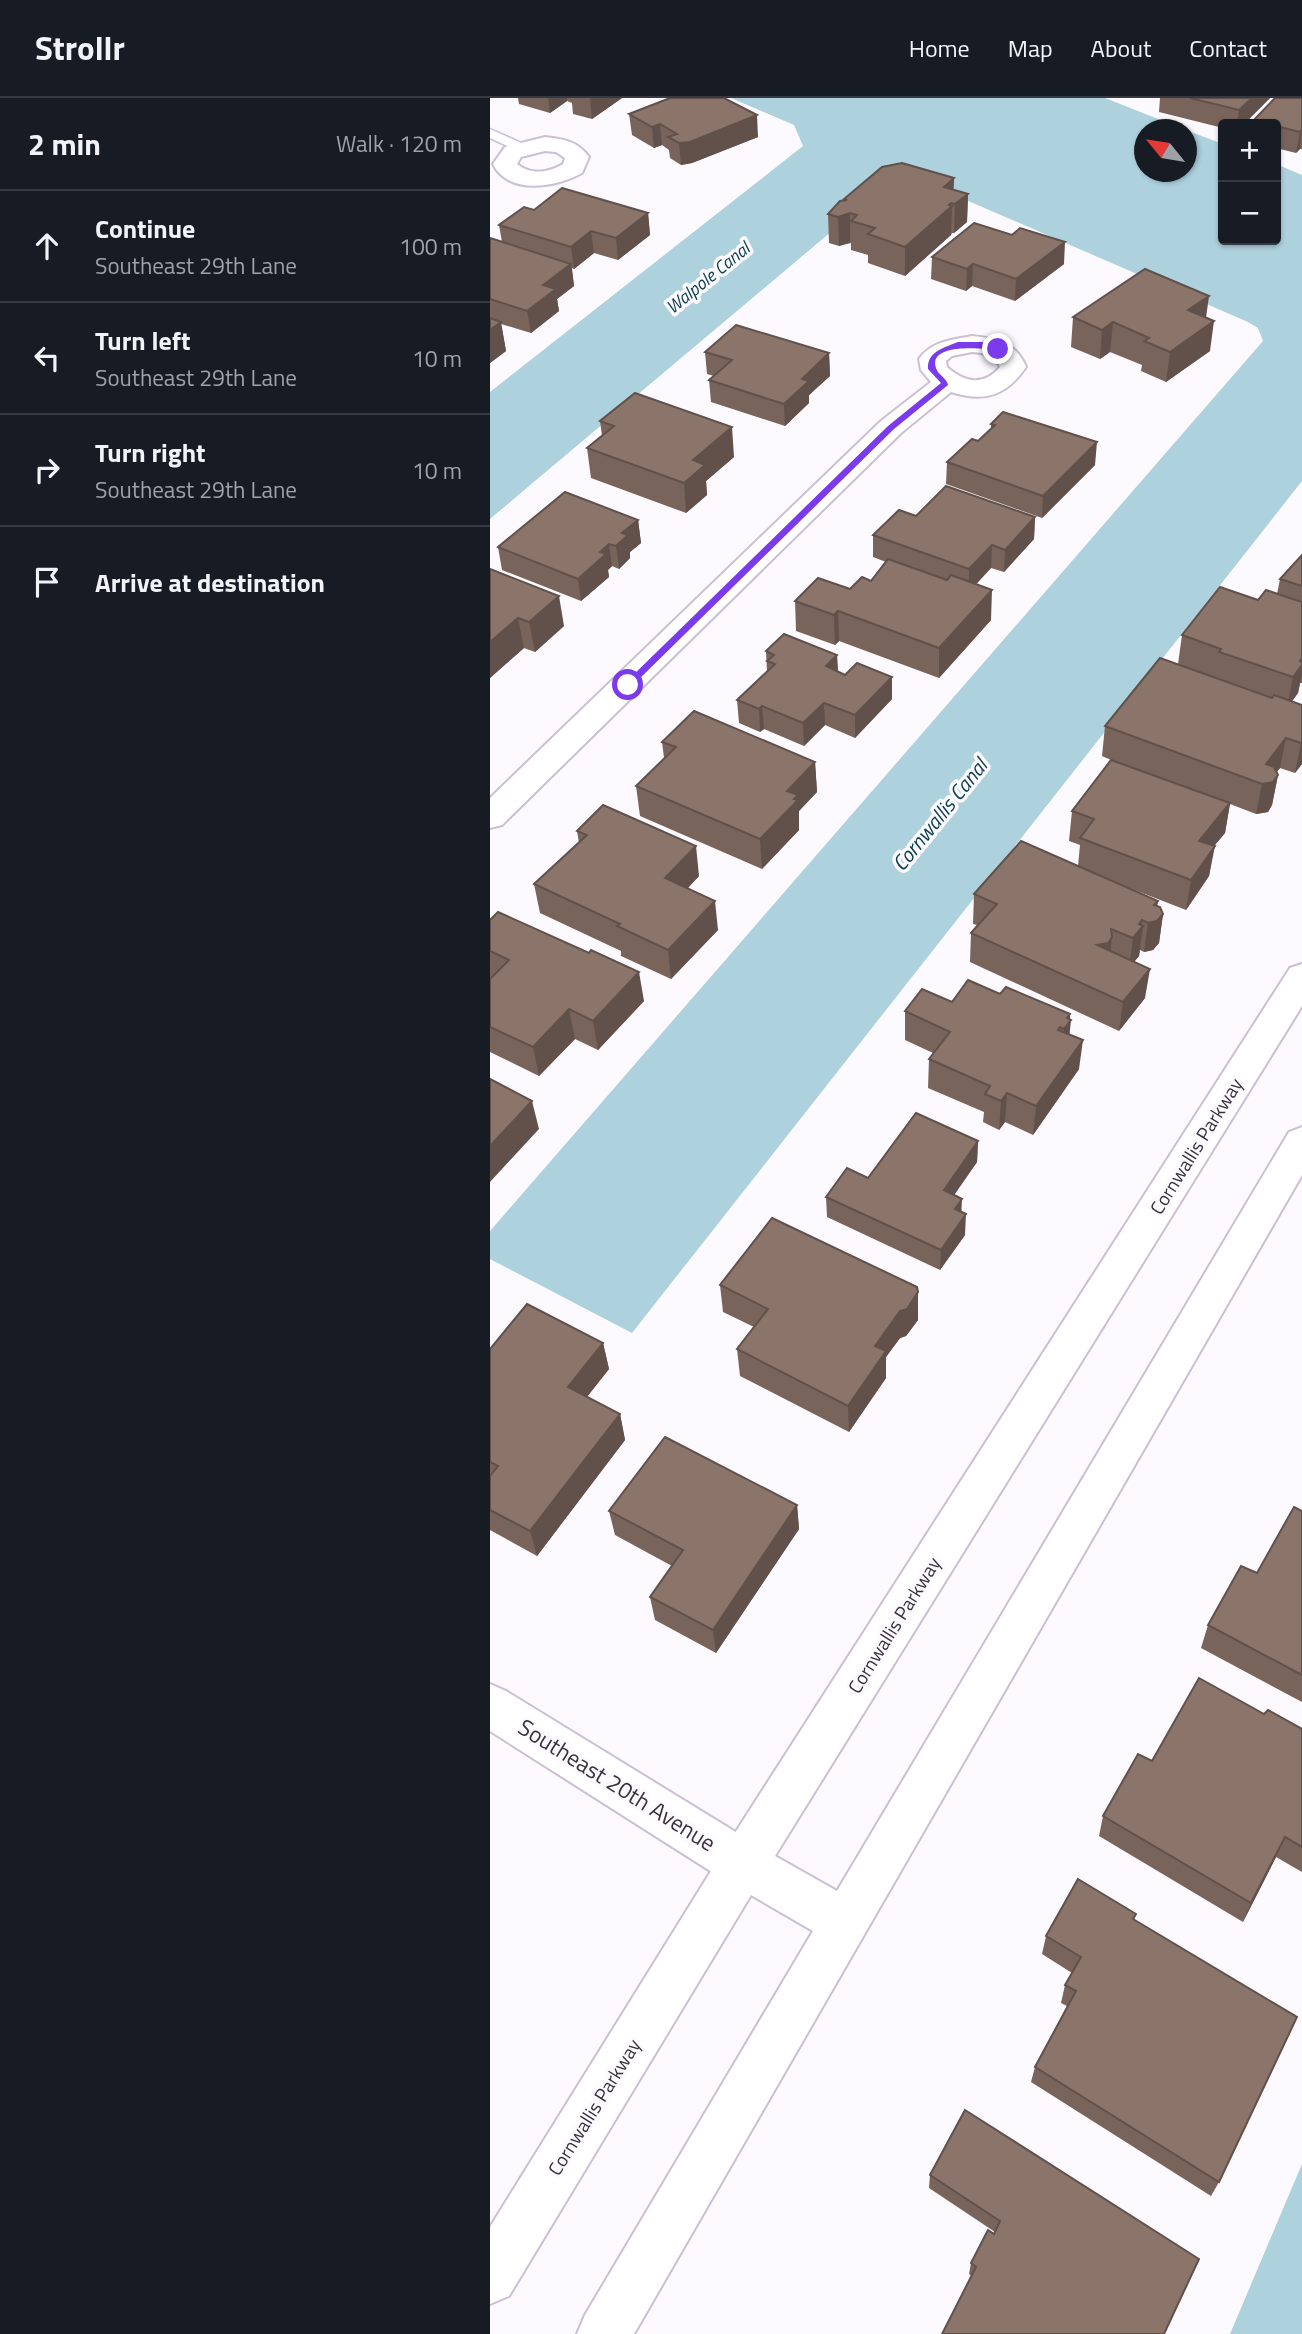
<!DOCTYPE html>
<meta charset="utf-8">
<style>
:root{--surface:#171b24;--page:#20242c;--text:#f1f3f6;--muted:#9ea1a6;--line:#363941}
body{margin:0;font-family:"Titillium Web",sans-serif;background:var(--page);color:var(--text)}
.controls{position:absolute;right:21px;top:21px;display:grid;overflow:hidden;border-radius:7px;box-shadow:0 2px 5px #0004}
.controls button{width:63px;height:63px;display:grid;place-items:center;padding:0;border:0;border-bottom:2px solid var(--line);background:var(--surface);color:var(--text);font:35px sans-serif}
.compass{position:absolute;left:644px;top:21px;width:63px;height:63px;border-radius:50%;background:var(--surface);box-shadow:0 2px 5px #0004;rotate:300deg}
.stop{position:absolute;width:21px;height:21px;margin:-16px;border:5px solid #7c3aed;border-radius:50%;background:#fff}
.stop.end{background:#7c3aed;border-color:#fff;box-shadow:0 2px 7px #0008}
.list{margin:0;padding:0;list-style:none}
h2{display:flex;justify-content:space-between;align-items:center;height:91px;margin:0;padding:0 28px;font-size:30px}
h2 small{font-size:23px;font-weight:400;color:var(--muted)}
.list li{display:grid;grid-template-columns:46px 1fr auto;gap:21px;align-items:center;box-sizing:border-box;height:112px;padding:0 28px;border-top:2px solid var(--line)}
.list b{display:block;font-size:26px;white-space:nowrap}
.list p{margin:0;font-size:23px;white-space:nowrap;color:var(--muted)}
.list em{font-size:23px;font-style:normal;color:var(--muted)}
.icon{flex:none;width:38px;height:38px;fill:none;stroke:currentColor;stroke-width:2;stroke-linecap:round;stroke-linejoin:round}
.map{position:relative;flex:none;width:812px;height:2236px;overflow:hidden}
header{display:flex;align-items:center;gap:42px;box-sizing:border-box;height:98px;padding:0 35px;background:var(--surface);border-bottom:2px solid var(--line)}
header strong{font-size:33px}
nav{display:flex;gap:38px;margin-inline-start:auto;font-size:24px}
main{display:flex}
aside{flex:1;background:var(--surface)}
.map>svg:first-child{display:block}
.water{fill:#aed1de}
.lines{fill:none;stroke-linecap:round;stroke-linejoin:round}
.service-casing{stroke:#ccbfd5;stroke-width:3}
.minor-casing{stroke:#ccbfd5;stroke-width:4}
.tertiary-casing{stroke:#ccbfd5;stroke-width:4}
.service{fill:#fff;fill-rule:evenodd}
.minor{fill:#fff;fill-rule:evenodd}
.tertiary{fill:#fff;fill-rule:evenodd}
.wall{fill:#78645b}
.shaded-wall{fill:#61514a}
.building{fill:#8b746a;stroke:#61514a;stroke-width:2}
.route{fill:#7c3aed}
.labels{text-anchor:middle;stroke-width:7;stroke-linejoin:round;paint-order:stroke}
.far-water-label{font-size:18px;font-style:italic;fill:#0d404f;stroke:#fdfaff}
.street-label{font-size:19px;fill:#37323b;stroke:#fdfaff}
.water-label{font-size:21px;font-style:italic;fill:#0d404f;stroke:#fdfaff}
.near-street-label{font-size:23px;fill:#37323b;stroke:#fdfaff}
</style>
<header>
<strong>Strollr</strong>
<nav><a>Home</a><a>Map</a><a>About</a><a>Contact</a></nav>
</header>
<main>
<aside>
<h2>2 min<small>Walk · 120 m</small></h2>
<ul class="list">
<li><svg class="icon" aria-label="ahead" viewBox="0 0 24 24"><path d="M12 20V5M6 11l6-6 6 6"/></svg><div><b>Continue</b><p>Southeast 29th Lane</p></div><em>100 m</em></li>
<li><svg class="icon" aria-label="left" viewBox="0 0 24 24"><path d="M17 20v-9H6M10 6l-5 5 5 5"/></svg><div><b>Turn left</b><p>Southeast 29th Lane</p></div><em>10 m</em></li>
<li><svg class="icon" aria-label="right" viewBox="0 0 24 24"><path d="M7 20v-9h11M14 6l5 5-5 5"/></svg><div><b>Turn right</b><p>Southeast 29th Lane</p></div><em>10 m</em></li>
<li><svg class="icon" aria-label="arrive" viewBox="0 0 24 24"><path d="M6 21V4h12l-3 4 3 4H6"/></svg><div><b>Arrive at destination</b></div></li>
</ul>
</aside>
<div class="map">
<svg width="812" height="2236" viewBox="0 0 812 2236">
<rect width="100%" height="100%" fill="#fdfaff"/>
<g class="water">
<path d="M241,0H615L696,32H654V74H696V32L733,46V142H786V66L812,77V383L142,1235L0,1161V1133L773,243L768,230L758,224L446,89L386,96L0,421V294L313,48L304,27Z"/>
<path d="M812,2066V2236H740Z"/>
</g>
<g class="lines">
<defs>
<path id="service" d="M0,31L36,47L38,50L36,53H28L0,40Z"/>
<g id="minor">
<path d="M55,39C73,41 88,43 99,59L92,75C67,89 19,98 3,66L15,49ZM55,53L66,54L75,60L73,66C58,75 41,77 27,66L31,59Z"/>
<path d="M482,238C506,240 527,245 536,269C517,297 495,305 461,294L411,335L12,727L0,730V700L391,323L441,284L431,272L429,261C442,243 462,242 482,238ZM482,254C494,255 505,256 510,269C494,288 475,285 457,269L456,263L462,258Z"/>
<path d="M0,1586L16,1593L270,1749L277,1766L270,1783L253,1790L236,1783L0,1633Z"/>
</g>
<path id="tertiary" d="M812,866V908L285,1758L347,1793L799,1034L812,1029V1077L144,2236H87L95,2217L323,1833L261,1797L19,2198L0,2206V2129L236,1749L800,870Z"/>
</defs>
<use href="#service" class="service-casing"/>
<use href="#minor" class="minor-casing"/>
<use href="#tertiary" class="tertiary-casing"/>
<use href="#service" class="service"/>
<use href="#minor" class="minor"/>
<use href="#tertiary" class="tertiary"/>
</g>
<g class="wall">
<path d="M28,0H132L102,21L83,16L82,5L77,3L60,15L29,6Z"/>
<path d="M670,0H780L754,26H733V30L669,14Z"/>
<path d="M812,0V51H810L806,55L786,50V26H763V23Z"/>
<path d="M139,16L268,39L202,65L191,67L180,60L179,52L172,47L164,50L142,37Z"/>
<path d="M464,80L463,92L478,96L477,124L464,135H462L461,137L415,178L378,165V157L361,152V145L349,148L339,145L338,116L354,103V101Z"/>
<path d="M44,112L158,115L160,137L128,162L104,155L84,171L82,170L84,188L67,201L69,213L41,235L11,226L16,253L0,265V140L12,144L9,127Z"/>
<path d="M442,159L574,166L525,203L482,188L476,193L441,181Z"/>
<path d="M583,219L716,220L720,253L676,284L651,273L652,267L620,254L610,261L581,249Z"/>
<path d="M215,254L339,255L340,278L319,297V305L295,328L221,304L219,282L224,278L217,276Z"/>
<path d="M110,323L244,359L216,383L217,397L196,415L101,380L97,350L112,338Z"/>
<path d="M501,326L605,367L552,420L456,386L457,364L488,343L501,331Z"/>
<path d="M426,418L545,419L544,441L514,474L501,470L486,486L501,522L449,580L349,543L345,547L306,533L305,503L360,491L381,483L396,464L383,459V437Z"/>
<path d="M148,422L151,445L140,454V460L129,471L122,468L118,472L119,479L91,503L12,472L8,449Z"/>
<path d="M812,457V585H810L808,595L802,603L812,607V666L805,675L790,670L786,674L788,677L782,707L778,714L766,716L740,706L735,735L724,748L719,778L696,812L624,784L667,808L673,816L669,845L663,852L654,854L650,852L649,858L644,864L655,900L629,933L480,864L481,835L487,827L483,826L484,796L588,768L590,747L579,743L582,713L621,662L612,658L615,628L688,566L692,537L768,502L787,496L790,481Z"/>
<path d="M0,471L74,528L45,554L34,550L0,580Z"/>
<path d="M276,553L347,557L348,573L355,577L402,579V601L365,640L335,627L314,648L274,631L270,634L249,625L247,602L277,574Z"/>
<path d="M172,644L325,664L327,694L309,713V732L272,771L150,718L146,688L174,660Z"/>
<path d="M87,733L209,778L198,790L228,832L181,881L131,858V853L50,815L44,786L89,745Z"/>
<path d="M0,822L154,903L108,952L85,941L49,978L0,954V881L1,880L0,879Z"/>
<path d="M510,896L580,916L579,937L589,971L543,1037L515,1024L509,1032L493,1024L494,1014L438,990L439,961L443,955L415,942V913Z"/>
<path d="M488,1043L487,1064L464,1097L471,1114L475,1137L450,1172L337,1119L336,1099L378,1080Z"/>
<path d="M230,1187L428,1222L416,1238L410,1240L396,1259V1280L359,1334L250,1278L247,1251L264,1229L233,1214Z"/>
<path d="M113,1245L119,1271L97,1299L130,1316L135,1342L47,1458L0,1432V1251Z"/>
<path d="M307,1407L309,1431L226,1555L165,1522L160,1499L182,1468L125,1437L119,1413Z"/>
<path d="M812,1413V1604L711,1550L718,1527L767,1475Z"/>
<path d="M774,1616L812,1631V1774L786,1759L753,1824L609,1738L613,1718L662,1663Z"/>
<path d="M646,1816L644,1822L729,2084L721,2098L541,1984L545,1969L577,1908L571,1905L575,1887L582,1875L552,1856L556,1838Z"/>
<path d="M440,2077L709,2161L482,2178L479,2176L481,2165L505,2134L439,2090Z"/>
</g>
<g class="shaded-wall">
<path d="M58,0H77V3L60,15Z"/>
<path d="M100,0H132L102,21Z"/>
<path d="M762,0H780L754,26H747L749,12Z"/>
<path d="M267,17L268,39L202,65L191,67L189,45Z"/>
<path d="M170,26L172,47L164,50L162,29Z"/>
<path d="M812,31L810,51L806,55L810,34Z"/>
<path d="M464,80L463,106L461,105V109L462,108L461,137L415,178V149L454,89Z"/>
<path d="M478,96L477,124L464,135L465,106Z"/>
<path d="M158,115L160,137L128,162L126,140Z"/>
<path d="M360,115V144L349,148L348,119Z"/>
<path d="M101,133L104,155L84,171L81,149Z"/>
<path d="M575,144L574,166L525,203L526,181Z"/>
<path d="M81,166L84,188L67,201L69,213L41,235L37,213L53,187Z"/>
<path d="M483,166L482,188L476,193L477,171Z"/>
<path d="M719,198L715,227L698,212Z"/>
<path d="M724,223L720,253L676,284L680,254Z"/>
<path d="M11,224L16,253L0,265V232Z"/>
<path d="M623,224L620,254L610,261L612,232Z"/>
<path d="M339,255L340,278L319,297V305L295,328L294,306L312,281Z"/>
<path d="M242,329L244,359L216,383L217,397L196,415L194,385L203,362Z"/>
<path d="M607,344L605,367L552,420L553,398Z"/>
<path d="M545,419L544,441L514,474L515,452Z"/>
<path d="M148,422L151,445L140,454V460L129,471L126,448L132,435Z"/>
<path d="M119,446L122,468L118,472L119,479L91,503L88,481L110,454Z"/>
<path d="M502,447L501,470L479,494V471Z"/>
<path d="M502,492L501,522L449,580V550Z"/>
<path d="M69,498L74,528L45,554L39,524Z"/>
<path d="M348,513L349,543L345,547L344,517Z"/>
<path d="M28,520L34,550L0,580V544Z"/>
<path d="M347,557L348,580L336,568Z"/>
<path d="M812,560V576L808,595L797,610L803,579Z"/>
<path d="M402,579V601L365,640V617Z"/>
<path d="M334,605L335,627L314,648L313,625Z"/>
<path d="M272,608L274,631L270,634L269,611Z"/>
<path d="M796,640L790,670L778,685L788,677L782,707L778,714L766,716L776,666Z"/>
<path d="M812,644V666L805,675L811,645Z"/>
<path d="M325,664L327,694L309,713V732L272,771L270,741L297,693Z"/>
<path d="M740,705L735,735L704,772L709,743Z"/>
<path d="M206,748L209,778L179,810L175,780Z"/>
<path d="M725,748L719,778L696,812L701,782Z"/>
<path d="M225,803L228,832L181,881L178,852Z"/>
<path d="M668,803L665,823L673,816L669,845L663,852L654,854L658,825L664,807Z"/>
<path d="M652,822L651,831L653,828L649,858L639,870L643,840L649,826Z"/>
<path d="M622,839L619,868L607,847Z"/>
<path d="M660,871L655,900L629,933L633,904Z"/>
<path d="M149,874L154,903L108,952L103,923Z"/>
<path d="M79,911L85,941L49,978L43,949Z"/>
<path d="M580,916V924L581,922L578,951L572,960L574,931L577,920Z"/>
<path d="M593,942L589,971L543,1037L546,1008Z"/>
<path d="M517,995L515,1024L509,1032L511,1003Z"/>
<path d="M42,1003L49,1031L0,1084V1048Z"/>
<path d="M488,1043L487,1064L453,1113L454,1092Z"/>
<path d="M472,1101L471,1122L465,1111Z"/>
<path d="M476,1116L475,1137L450,1172L451,1152Z"/>
<path d="M428,1194V1222L416,1238L410,1240L396,1259V1280L359,1334L358,1308L385,1248L410,1213Z"/>
<path d="M113,1245L119,1271L84,1315L78,1289Z"/>
<path d="M130,1316L135,1342L47,1458L40,1433Z"/>
<path d="M307,1407L309,1431L226,1555L223,1532Z"/>
<path d="M795,1739L786,1759L753,1824L761,1805Z"/>
</g>
<g class="building">
<path d="M180,0H234L267,17L200,44L189,45L178,39L187,36L170,26L162,29L139,16Z"/>
<path d="M700,0H762L749,12Z"/>
<path d="M785,0H812V31L810,34L786,28V26H777L763,23Z"/>
<path d="M412,65L464,80L454,89L478,96L465,106L461,105L459,107L462,108L415,149L378,136L385,130L361,123L367,117L360,115L348,119L338,116L350,103L357,102L354,101L392,69Z"/>
<path d="M72,90L158,115L126,140L101,133L81,149L9,127L34,109L44,112Z"/>
<path d="M484,125L522,137L530,130L575,144L526,181L483,166L477,171L442,159Z"/>
<path d="M0,140L81,166L53,187L66,191L37,213L0,201Z"/>
<path d="M655,171L719,198L698,212L724,223L680,254L654,243L659,240L623,224L612,232L583,219Z"/>
<path d="M0,220L11,224L0,232Z"/>
<path d="M246,227L339,255L312,281L319,283L294,306L219,282L242,262L215,254Z"/>
<path d="M145,295L242,329L203,362L215,367L194,385L97,350L124,328L110,323Z"/>
<path d="M513,314L607,344L553,398L457,364L482,341L488,343L505,327L501,326Z"/>
<path d="M456,388L545,419L515,452L502,447L479,471L383,437L409,412L426,418Z"/>
<path d="M75,394L148,422L132,435L138,437L126,448L119,446L110,454L116,456L88,481L8,449Z"/>
<path d="M812,457V488L790,481Z"/>
<path d="M398,461L457,482L461,477L502,492L449,550L348,513L344,517L305,503L328,480L360,491L372,479L381,483Z"/>
<path d="M0,471L69,498L39,524L28,520L0,544Z"/>
<path d="M730,489L768,502L776,492L812,504V560L810,563L812,564V567L803,579L729,554L731,551L692,537Z"/>
<path d="M294,536L347,557L336,568L355,577L367,565L402,579L365,617L334,605L313,625L272,608L269,611L247,602L285,566L277,563L284,557L276,553Z"/>
<path d="M670,560L782,600L784,597L812,607V644L811,645L796,640L776,666L784,669L788,677L783,684L772,686L615,628Z"/>
<path d="M204,613L325,664L297,693L308,697L304,701L308,702L270,741L146,688L186,649L172,644Z"/>
<path d="M621,662L740,705L709,743L725,748L701,782L590,740L604,721L582,713Z"/>
<path d="M113,707L206,748L175,780L225,803L178,852L127,828L130,826L44,786L97,737L87,733Z"/>
<path d="M531,743L668,803L664,807L670,809L673,816L667,823L658,825L652,822L649,826L653,828L643,840L621,831L622,839L618,845L607,847L660,871L633,904L481,835L507,806L484,796Z"/>
<path d="M8,814L99,855L101,852L149,874L103,923L79,911L43,949L0,929V881L19,862L0,853V822Z"/>
<path d="M478,882L510,896L516,889L580,916L577,920L581,922L574,931L570,929L568,932L593,942L546,1008L517,995L511,1003L495,996L500,988L439,961L460,934L415,913L432,891L462,904Z"/>
<path d="M0,981L42,1003L0,1048Z"/>
<path d="M426,1015L488,1043L454,1092L472,1101L465,1111L476,1116L451,1152L336,1099L357,1070L378,1080Z"/>
<path d="M282,1120L427,1189L428,1194L417,1211L410,1213L385,1248L396,1253L358,1308L247,1251L278,1211L230,1187Z"/>
<path d="M37,1206L113,1245L78,1289L130,1316L40,1433L0,1412V1378L8,1368L0,1364V1251Z"/>
<path d="M175,1339L307,1407L223,1532L160,1499L193,1452L119,1413Z"/>
<path d="M804,1409L812,1413V1577L718,1527L751,1468L767,1475Z"/>
<path d="M709,1580L774,1616L778,1612L812,1631V1749L795,1739L761,1805L613,1718L648,1656L662,1663Z"/>
<path d="M588,1781L646,1816L643,1821L807,1919L729,2084L545,1969L586,1893L575,1887L591,1859L556,1838Z"/>
<path d="M475,2012L709,2161L674,2236H452L486,2169L481,2165L498,2132L504,2136L510,2123L440,2077Z"/>
</g>
<path class="route" d="M468,244H495L512,251L508,253C497,250 437,244 446,270C448,277 457,280 458,287L404,331L141,589H135V585L398,328L451,285L438,271C437,254 453,250 468,244Z"/>
<g class="labels">
<g class="far-water-label">
<text transform="translate(218 180) rotate(-39)" y="6">Walpole Canal</text>
</g>
<g class="street-label">
<text transform="translate(706 1048) rotate(-58)" y="7">Cornwallis Parkway</text>
<text transform="translate(404 1527) rotate(-58)" y="7">Cornwallis Parkway</text>
<text transform="translate(104 2009) rotate(-58)" y="7">Cornwallis Parkway</text>
</g>
<g class="water-label">
<text transform="translate(450 717) rotate(-51)" y="7">Cornwallis Canal</text>
</g>
<g class="near-street-label">
<text transform="translate(127 1687) rotate(32)" y="8">Southeast 20th Avenue</text>
</g>
</g>
</svg>
<div class="controls">
<button>+</button>
<button>−</button>
</div>
<svg class="compass" viewBox="-18 -18 36 36"><path d="M0-13l5 13h-10z" fill="#e53935"/><path d="M0 13l5-13h-10z" fill="#9ea1a6"/></svg>
<div class="stop" style="left:138px;top:587px"></div>
<div class="stop end" style="left:508px;top:251px"></div>
</div>
</main>
